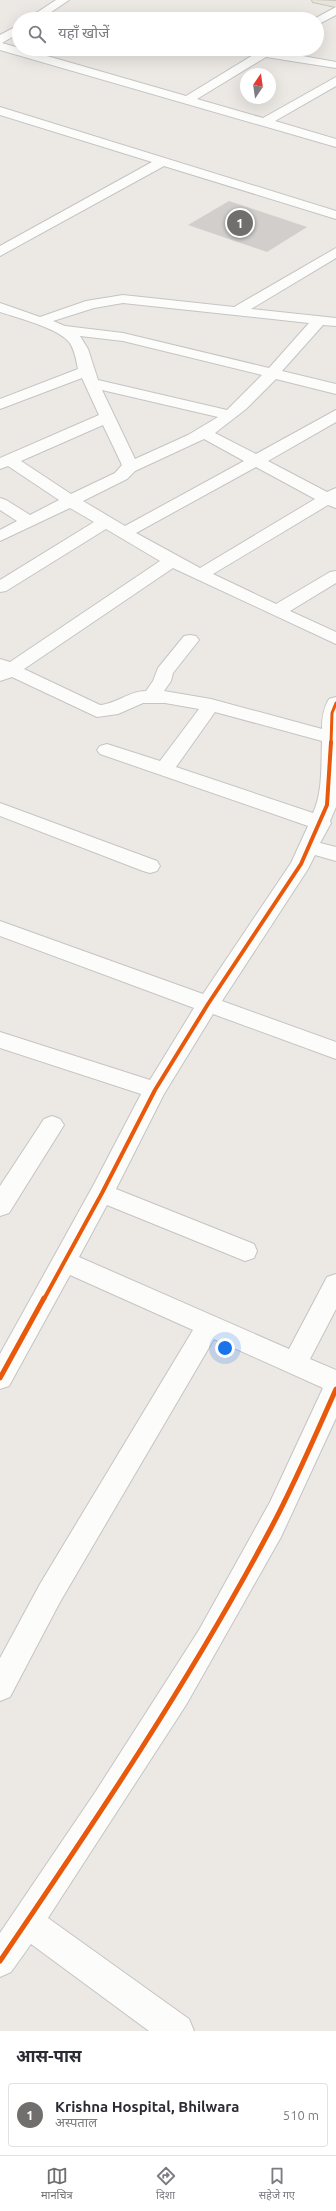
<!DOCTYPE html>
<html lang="hi">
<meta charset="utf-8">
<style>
:root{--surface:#fff;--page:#f2f2f3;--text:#2b2b33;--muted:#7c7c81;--line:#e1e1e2;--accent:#706f6e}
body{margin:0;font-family:Ubuntu,"Noto Sans Devanagari",sans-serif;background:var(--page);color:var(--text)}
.compass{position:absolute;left:240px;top:68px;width:36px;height:36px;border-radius:50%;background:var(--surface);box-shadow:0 4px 16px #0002;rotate:13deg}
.you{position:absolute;left:225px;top:1348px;width:14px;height:14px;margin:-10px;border:3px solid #fff;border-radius:50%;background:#1a73e8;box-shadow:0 0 0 6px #1a73e833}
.badge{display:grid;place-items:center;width:26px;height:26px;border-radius:50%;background:var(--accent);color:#fff;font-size:13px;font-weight:700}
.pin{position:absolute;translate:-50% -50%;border:2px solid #fff;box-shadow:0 1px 4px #0006}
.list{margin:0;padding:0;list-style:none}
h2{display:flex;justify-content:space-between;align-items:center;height:52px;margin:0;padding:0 16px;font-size:17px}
h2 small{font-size:13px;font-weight:400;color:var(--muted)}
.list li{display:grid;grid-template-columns:26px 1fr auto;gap:12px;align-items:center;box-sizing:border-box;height:64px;margin:0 8px 8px;padding:0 8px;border:1px solid var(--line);border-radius:4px}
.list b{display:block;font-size:15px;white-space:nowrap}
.list p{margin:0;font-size:13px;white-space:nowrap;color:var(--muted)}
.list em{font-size:13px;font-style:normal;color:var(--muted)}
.icon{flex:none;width:22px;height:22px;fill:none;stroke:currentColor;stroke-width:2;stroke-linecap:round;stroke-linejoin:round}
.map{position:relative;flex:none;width:336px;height:2031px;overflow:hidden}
.search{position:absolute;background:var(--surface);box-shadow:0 4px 16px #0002;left:12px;right:12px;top:12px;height:44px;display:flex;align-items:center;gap:10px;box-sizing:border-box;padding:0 14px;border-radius:22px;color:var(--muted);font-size:15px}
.sheet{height:124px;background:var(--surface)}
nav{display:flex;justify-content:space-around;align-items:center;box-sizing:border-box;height:56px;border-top:1px solid var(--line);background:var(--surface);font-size:11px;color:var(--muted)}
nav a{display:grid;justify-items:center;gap:2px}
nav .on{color:var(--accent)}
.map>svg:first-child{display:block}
.building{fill:#d1cecb}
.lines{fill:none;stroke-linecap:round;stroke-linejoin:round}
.minor-casing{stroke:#c5c4c5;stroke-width:2}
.major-casing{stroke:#c6c5c4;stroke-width:2}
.minor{fill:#fcfcfb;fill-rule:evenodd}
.major{fill:#e8e4d6;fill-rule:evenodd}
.cycleway-far2-casing{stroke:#fff;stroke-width:5}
.cycleway-far1-casing{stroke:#fff;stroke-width:6}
.cycleway-casing{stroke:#fff;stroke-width:8}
.cycleway-far2{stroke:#e8590c;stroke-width:3}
.cycleway-far1{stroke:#e8590c;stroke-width:4}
.cycleway{stroke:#e8590c;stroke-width:5}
</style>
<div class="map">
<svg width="336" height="2031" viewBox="0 0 336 2031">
<rect width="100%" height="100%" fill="#ece8e4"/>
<path class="building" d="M229,201L307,227L267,252L188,225Z"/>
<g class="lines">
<defs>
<g id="minor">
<path d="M56,0H69L41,19H27Z"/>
<path d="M336,7V15L317,25V19H314Z"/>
<path d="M19,25V33L2,43L186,96L263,49H277L275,51L336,62V68L266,57L197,99L263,118L336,77V86L275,121L336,139V147L0,50V35Z"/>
<path d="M0,107L336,211V219L164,166L0,256V246L152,162L0,115Z"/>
<path d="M336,248V258L251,309L336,318V326L323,325L282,371L336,384V394L276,379L246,409L215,433L256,454L336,410V422L268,461L327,492L336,488V508L328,505L213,574L276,604L330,572L336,571V583L290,611L336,632V644L173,568L24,669L100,705C116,704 129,691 146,691L153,681L158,668L184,636L190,635L196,636L199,640L173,673L171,681L164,691L211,699L322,729C322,718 323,709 329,699L336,697V807L330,821L331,823L320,843L336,847V861L315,855L308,869L222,1001L336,1042V1059L213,1014L164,1094L116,1189L254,1244L257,1251L254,1258L245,1261L107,1205L79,1257L289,1349L327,1277L336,1274V1309L310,1359L336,1370V1418L281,1537L186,1705L48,1918L189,2019L194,2031H149L31,1944L11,1972L0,1977V1933L96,1791L199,1630L270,1502L323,1388L214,1339L60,1602L10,1697L0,1701V1658L40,1584L193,1330L70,1275L9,1386L0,1389V1354L93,1186L141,1094L0,1048V1032L150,1080L194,1008L0,936V921L203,994L291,863L308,826L100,754L97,750L100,746L107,744L160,761L199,709L165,703H143L118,714L97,717L12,677L0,681V659L10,662L160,561L106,529L6,591L0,592V580L94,522L70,508L0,541V530L17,521L0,510V498L6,500L30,515L59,500L8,466L0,469V458L99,415L82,378L0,409V399L78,369C76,360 75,350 69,342C58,328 18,318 0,312V303L40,317L86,301L123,295L234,307ZM123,303L309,323L269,368L123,333L65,326L53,321L94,308ZM80,336L123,341L262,375L227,410L98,380L88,349ZM102,390L218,417L188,435L135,459ZM103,425L122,465L115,473L71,494L21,461ZM204,439L244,461L125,526L83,501L127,479L135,471ZM256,467L315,499L200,568L136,533ZM215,712L322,741C321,764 323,792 313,813L176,767Z"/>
<path d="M0,803L157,861L160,866L157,871L150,873L143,871L0,816Z"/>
<path d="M52,1116L60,1119L64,1125L9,1213L0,1216V1186L44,1119Z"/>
</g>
<path id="major" d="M312,0L336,1V7L313,2Z"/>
</defs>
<use href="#minor" class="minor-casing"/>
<use href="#major" class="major-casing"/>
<use href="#minor" class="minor"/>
<use href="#major" class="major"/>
<defs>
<path id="cycleway-far2" d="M331,743L332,713L336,703"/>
<path id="cycleway-far1" d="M44,1299L102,1193L155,1090L208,1004L301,864L327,805L331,742"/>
<g id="cycleway">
<path d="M0,1378L44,1298"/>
<path d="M0,1961C96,1820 191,1679 271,1528C295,1483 315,1436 336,1389"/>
</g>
</defs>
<use href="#cycleway-far2" class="cycleway-far2-casing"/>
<use href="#cycleway-far1" class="cycleway-far1-casing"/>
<use href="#cycleway" class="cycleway-casing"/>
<use href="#cycleway-far2" class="cycleway-far2"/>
<use href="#cycleway-far1" class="cycleway-far1"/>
<use href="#cycleway" class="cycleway"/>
</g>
</svg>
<svg class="compass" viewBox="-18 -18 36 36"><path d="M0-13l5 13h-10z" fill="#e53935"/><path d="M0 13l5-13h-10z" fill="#7c7c81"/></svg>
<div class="you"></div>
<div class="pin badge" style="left:240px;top:223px">1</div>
<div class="search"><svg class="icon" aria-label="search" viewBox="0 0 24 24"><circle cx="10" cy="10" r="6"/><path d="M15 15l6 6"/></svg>यहाँ खोजें</div>
</div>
<section class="sheet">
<h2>आस-पास<small></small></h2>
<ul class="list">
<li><span class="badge">1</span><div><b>Krishna Hospital, Bhilwara</b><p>अस्पताल</p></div><em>510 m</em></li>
</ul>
</section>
<nav>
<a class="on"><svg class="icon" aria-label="map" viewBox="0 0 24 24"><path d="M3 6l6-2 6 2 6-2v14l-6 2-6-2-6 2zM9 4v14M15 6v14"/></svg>मानचित्र</a>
<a><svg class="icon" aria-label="directions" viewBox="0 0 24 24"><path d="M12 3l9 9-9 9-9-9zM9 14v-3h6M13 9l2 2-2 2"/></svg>दिशा</a>
<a><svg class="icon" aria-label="saved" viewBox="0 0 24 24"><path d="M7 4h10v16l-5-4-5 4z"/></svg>सहेजे गए</a>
</nav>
